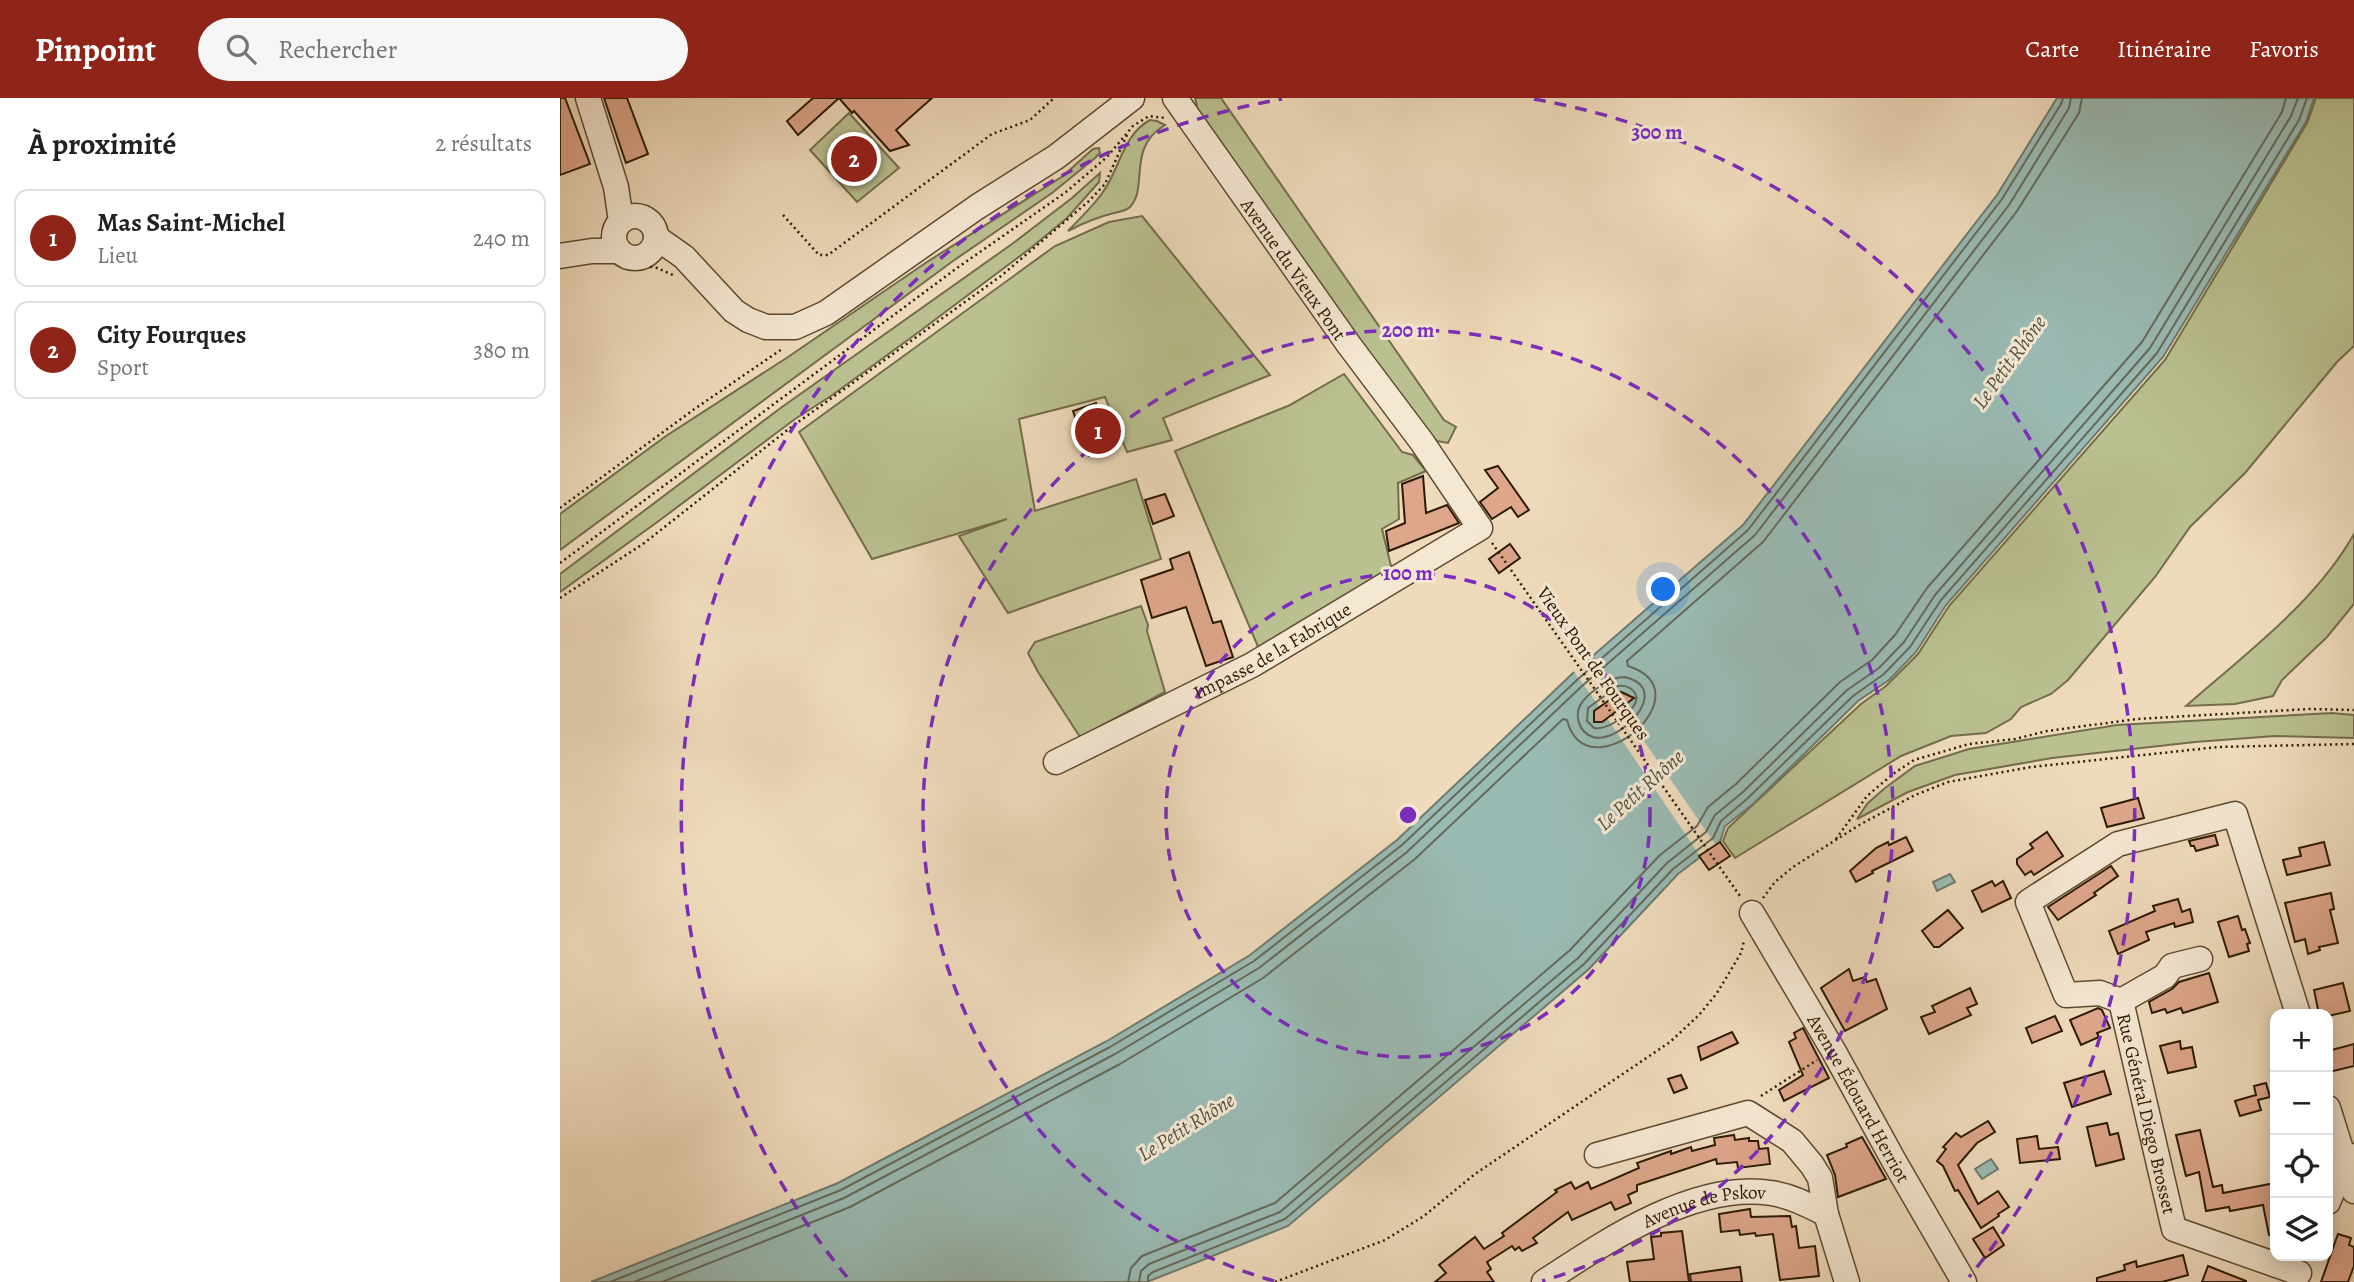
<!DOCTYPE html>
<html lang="fr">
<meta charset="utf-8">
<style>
:root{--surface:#fff;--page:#f6f6f6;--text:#202124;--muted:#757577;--line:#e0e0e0;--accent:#8f2418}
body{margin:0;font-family:Alegreya,serif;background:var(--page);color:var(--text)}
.controls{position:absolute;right:21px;bottom:21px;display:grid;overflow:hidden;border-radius:14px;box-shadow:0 4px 18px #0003}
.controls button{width:63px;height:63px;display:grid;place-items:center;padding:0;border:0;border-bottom:2px solid var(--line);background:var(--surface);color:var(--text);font:35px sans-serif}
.you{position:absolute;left:1104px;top:492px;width:24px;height:24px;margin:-18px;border:5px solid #fff;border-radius:50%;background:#1a73e8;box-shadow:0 0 0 10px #1a73e833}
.badge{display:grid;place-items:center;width:46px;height:46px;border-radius:50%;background:var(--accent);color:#fff;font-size:23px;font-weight:700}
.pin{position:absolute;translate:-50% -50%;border:4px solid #fff;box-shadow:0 2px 7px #0006}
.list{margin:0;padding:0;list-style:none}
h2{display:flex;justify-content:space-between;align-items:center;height:91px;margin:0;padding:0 28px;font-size:30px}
h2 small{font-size:23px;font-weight:400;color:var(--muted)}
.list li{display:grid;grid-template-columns:46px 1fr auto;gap:21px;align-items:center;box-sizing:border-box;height:98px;margin:0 14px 14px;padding:0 14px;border:2px solid var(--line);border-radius:14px}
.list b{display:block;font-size:26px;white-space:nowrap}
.list p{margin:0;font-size:23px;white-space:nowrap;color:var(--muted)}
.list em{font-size:23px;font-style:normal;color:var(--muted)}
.icon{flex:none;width:38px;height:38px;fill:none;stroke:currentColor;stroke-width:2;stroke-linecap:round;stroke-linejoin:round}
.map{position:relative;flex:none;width:1794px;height:1184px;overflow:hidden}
header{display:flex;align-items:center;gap:42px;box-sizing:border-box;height:98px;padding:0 35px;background:var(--accent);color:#fff}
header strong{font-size:33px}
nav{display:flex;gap:38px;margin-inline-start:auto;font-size:24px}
.search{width:490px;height:63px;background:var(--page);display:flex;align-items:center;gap:18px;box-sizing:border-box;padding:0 24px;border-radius:38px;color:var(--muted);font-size:26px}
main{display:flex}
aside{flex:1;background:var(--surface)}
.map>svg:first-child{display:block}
.green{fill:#bac090;stroke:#736d4a;stroke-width:2}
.water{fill:#9abbb4;stroke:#6e7b6d;stroke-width:2;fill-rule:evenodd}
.pier{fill:#efdbbc}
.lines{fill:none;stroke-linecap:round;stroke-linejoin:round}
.shore{stroke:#636a5c;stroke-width:2}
.building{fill:#dea68b;stroke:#2c1a03;stroke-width:2}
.minor-casing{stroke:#5d4a31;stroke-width:27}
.path{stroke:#2c1a03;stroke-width:2.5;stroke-dasharray:2 3.5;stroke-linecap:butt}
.minor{stroke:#f5e8d3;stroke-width:24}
.ring{fill:none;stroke:#7b2cbf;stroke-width:3.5;stroke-dasharray:12 9}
.labels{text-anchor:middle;stroke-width:6;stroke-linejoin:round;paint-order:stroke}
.street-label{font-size:19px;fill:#2c1a03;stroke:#f5e8d3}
.water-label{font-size:21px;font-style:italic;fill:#525241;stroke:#f5e8d3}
.centre{fill:#7b2cbf;stroke:#f5e8d3;stroke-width:3.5}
.ring-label{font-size:21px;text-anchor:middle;font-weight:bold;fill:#7b2cbf;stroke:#f5e8d3;stroke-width:6;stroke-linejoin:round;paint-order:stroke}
</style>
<header>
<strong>Pinpoint</strong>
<div class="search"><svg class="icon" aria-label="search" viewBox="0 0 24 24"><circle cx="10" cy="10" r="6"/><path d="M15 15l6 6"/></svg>Rechercher</div>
<nav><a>Carte</a><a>Itinéraire</a><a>Favoris</a></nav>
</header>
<main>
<aside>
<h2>À proximité<small>2 résultats</small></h2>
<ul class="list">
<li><span class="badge">1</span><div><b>Mas Saint-Michel</b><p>Lieu</p></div><em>240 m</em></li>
<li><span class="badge">2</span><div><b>City Fourques</b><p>Sport</p></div><em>380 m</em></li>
</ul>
</aside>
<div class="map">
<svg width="1794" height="1184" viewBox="0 0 1794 1184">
<rect width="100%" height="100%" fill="#efdbbc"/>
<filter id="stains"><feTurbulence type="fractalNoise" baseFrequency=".00286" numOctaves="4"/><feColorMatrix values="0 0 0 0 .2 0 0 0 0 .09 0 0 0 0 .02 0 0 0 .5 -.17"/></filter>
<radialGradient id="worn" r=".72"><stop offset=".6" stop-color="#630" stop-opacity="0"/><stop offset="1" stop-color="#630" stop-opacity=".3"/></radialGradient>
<g class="green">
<path d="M635,0H661L884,322L896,329L888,345L877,343L868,335L826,282L634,12L637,8Z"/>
<path d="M1756,0H1794V248L1777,264L1685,375L1630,429L1595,479L1508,582L1491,596L1461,609L1451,621L1426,635L1391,638L1341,658L1175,760L1163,743L1168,730L1301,606L1326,588L1358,556L1389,508L1605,262L1747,25Z"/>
<path d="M289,15L339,70L297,104L250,52Z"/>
<path d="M590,22L597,23L605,27C566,50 589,89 570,109C566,113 559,114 554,115C538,119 523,125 508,133C521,119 535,107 545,91C560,68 564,36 590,22Z"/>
<path d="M539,50L540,55L535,60L492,95L393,163L0,452V416L106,338L228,259L367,164L503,78L533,51Z"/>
<path d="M540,75L539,84L507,120L472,149L356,236L271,298L235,321L96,425L0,494V476L222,309L452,146L512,100Z"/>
<path d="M582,118L710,277L603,320L612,342L567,354L545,299L459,321L475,413L576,381L601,461L448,515L399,438L447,421L312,461L239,334L495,148L549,124Z"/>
<path d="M784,276L842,354L853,357L866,373L838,385L839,421L822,431L831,468L825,472L820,485L699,551L615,353L728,308Z"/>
<path d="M1794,436V506L1767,539L1722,582L1713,598L1675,606L1626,608C1685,556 1755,505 1794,436Z"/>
<path d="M581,508L588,527L587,533L605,594L520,639L478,574L468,555L475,544Z"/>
<path d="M1772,615L1794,617V640L1715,638L1635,644L1492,660L1395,677L1348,694L1297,721L1307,706L1325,690L1355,668L1409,651L1557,627Z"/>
</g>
<g class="water">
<path d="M1497,0H1754L1746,24L1603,259L1386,507L1356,554L1329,582L1298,603L1193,706L1165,728L1160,744L1118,776L1029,871L728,1128L587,1184H31L278,1085L547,943L690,857L837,742L1012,576L1183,427L1437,97ZM1061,594L1068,597V604L1042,624L1034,621L1035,613Z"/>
<path d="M1390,776L1395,784L1377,793L1373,784Z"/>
<path d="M1431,1061L1438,1071L1422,1081L1415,1071Z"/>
</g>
<g class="pier">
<path d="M1026,560L1055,602L1042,612L1012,571Z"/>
<path d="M1059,607L1158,750L1142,761L1045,617Z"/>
</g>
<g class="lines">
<g class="shore">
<path d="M1064,579C1115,590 1059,647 1033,639C1018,634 1013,615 1023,603C1031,593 1051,579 1064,579Z"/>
<path d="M1058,588C1069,586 1083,596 1073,609C1065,619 1047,632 1034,630L1027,623L1028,610Z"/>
<path d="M50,1184L281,1092L550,949L694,863L842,747L1017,582L1188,432L1442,101L1501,6L1503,0"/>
<path d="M74,1184L284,1100L555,956L699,870L847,754L1022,588L1195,437L1449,107L1509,10L1511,0"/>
<path d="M102,1184L290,1109L560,966L703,880L855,761L1003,621L1007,622C1027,698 1149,594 1068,568L1067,563L1203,444L1457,113L1519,15L1522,0"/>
<path d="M568,1184L571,1170L582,1158L715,1105L1010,852L1100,757L1137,728L1148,709L1176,686L1280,584L1312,562L1335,537L1367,490L1582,244L1722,14L1726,0"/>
<path d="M579,1184L581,1173L589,1166L720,1114L1018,860L1107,765L1146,734L1155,717L1183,694L1287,592L1319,570L1344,544L1375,497L1590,250L1731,18L1738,0"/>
<path d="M588,1184V1178L593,1174L725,1121L1024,866L1113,771L1153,740L1161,723L1188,700L1293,598L1324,576L1350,549L1381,502L1597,255L1739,22L1747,0"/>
</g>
</g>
<g class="building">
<path d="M0,0H5L30,66L0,77Z"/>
<path d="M44,0H67L88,56L66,65Z"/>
<path d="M253,0H372L336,32L349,47L330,53L294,13L292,15L279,0L238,37L227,23Z"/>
<path d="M536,305L544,328L553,325L557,338L547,341L551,351L529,358L513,313Z"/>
<path d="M938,368L969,412L958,419L951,409L932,421L920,404L938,390L925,372Z"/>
<path d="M863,378L866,415L887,407L899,425L829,453L826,433L845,425L842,386Z"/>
<path d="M605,396L614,418L593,426L585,402Z"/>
<path d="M950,446L960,460L939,475L929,461Z"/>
<path d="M629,454L653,525L661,523L673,559L646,568L626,509L592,520L581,482L613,471L610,461Z"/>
<path d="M1061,594L1074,600L1042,624H1034V613Z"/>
<path d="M1578,700L1584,720L1547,729L1541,710Z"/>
<path d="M1487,734L1503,758L1474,777L1471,773L1465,777L1457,766V761L1473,750L1470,746Z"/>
<path d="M1655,737L1658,747L1636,753L1634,748H1631L1629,743Z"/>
<path d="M1346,739L1353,753L1312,773L1313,775L1296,784L1290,773L1316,750L1328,744L1329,747Z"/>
<path d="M1160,744L1170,758L1149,772L1139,758Z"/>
<path d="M1764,744L1770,767L1727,777L1723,762L1741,758L1739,750Z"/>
<path d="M1551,768L1558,778L1534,795L1536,797L1498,822L1488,809Z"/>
<path d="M1432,783L1435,788L1443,783L1451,800L1422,814L1412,793Z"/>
<path d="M1771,795L1774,811L1770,812L1778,845L1759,849L1760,852L1748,856L1745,841L1735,844L1725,805Z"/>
<path d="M1618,801L1622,814L1630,811L1633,824L1615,829L1614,825L1586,834L1589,842L1558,856L1549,833L1595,813L1593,808Z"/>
<path d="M1388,812L1403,830L1379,849H1374L1362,833Z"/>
<path d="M1678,818L1682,832L1685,831L1690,845L1687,846L1689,853L1669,859L1658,824Z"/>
<path d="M1289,871L1293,883L1305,879L1307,884L1316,881L1327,911L1285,933L1261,890Z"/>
<path d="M1649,875L1658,904L1623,915L1621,910L1607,915L1605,911L1592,915L1589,904L1612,891L1619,884Z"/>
<path d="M1783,885L1790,913L1768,918L1759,916L1754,892Z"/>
<path d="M1410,890L1417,906L1407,910L1411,917L1369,936L1361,919L1375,914L1372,908Z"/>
<path d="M1538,910L1542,912L1550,930L1537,935L1539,939L1521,947L1510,922Z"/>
<path d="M1495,918L1502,933L1472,945L1466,930Z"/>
<path d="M1243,930L1269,980L1224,1003L1219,992L1243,977L1229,944L1236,940L1234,935Z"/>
<path d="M1172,934L1178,945L1141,962L1138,949Z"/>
<path d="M1620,943L1621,951L1632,949L1636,969L1608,975L1600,948Z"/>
<path d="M1794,946V968L1769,974L1768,953Z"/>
<path d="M1544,973L1551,996L1512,1009L1504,985Z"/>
<path d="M1121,977L1127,990L1114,995L1108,981Z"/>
<path d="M1706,985L1710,999L1698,1002L1701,1012L1680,1018L1675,1003L1696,997L1694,988Z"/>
<path d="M1428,1023L1435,1034L1417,1045L1398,1067L1418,1106L1438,1093L1449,1109L1438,1116L1439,1118L1421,1130L1398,1092L1395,1093L1383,1068L1377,1063L1386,1051L1383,1049L1396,1035L1401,1039Z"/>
<path d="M1547,1025L1550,1037L1558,1035L1564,1061L1536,1068L1527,1029Z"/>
<path d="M1640,1032L1653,1089L1662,1087L1663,1095L1715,1085V1137H1709L1703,1107L1670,1113L1669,1109L1646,1113L1639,1074L1626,1078L1616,1037Z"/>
<path d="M1174,1037L1175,1042L1189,1040V1043H1198L1199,1051L1208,1050L1210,1066L1178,1070L1177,1064L1157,1066L1156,1061L1077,1087V1093L1068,1097L1071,1105L1055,1112L1051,1104L1012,1122L1008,1114L973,1140L977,1145L962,1153L959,1149L955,1152L952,1148L927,1164L931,1171L927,1174L934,1184H875L886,1175L879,1167L915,1139L924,1151L944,1138L942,1135L997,1094L995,1092L1011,1084L1015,1091L1028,1084L1031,1091L1079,1070L1077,1065L1111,1053V1056L1131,1049L1132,1053L1155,1047L1154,1040Z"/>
<path d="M1477,1038L1479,1051L1498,1049L1500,1061L1460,1065L1457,1041Z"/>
<path d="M1302,1039L1326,1081L1278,1099L1275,1077L1267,1057L1287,1049L1286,1046Z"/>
<path d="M1190,1111L1191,1119L1230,1118L1232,1129L1236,1128L1239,1150L1255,1148L1259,1178L1220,1182L1213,1136L1196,1138L1195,1135L1180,1137L1179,1132L1161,1134L1159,1116Z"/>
<path d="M1433,1129L1444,1147L1425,1160L1413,1141Z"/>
<path d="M1122,1133L1129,1184H1070L1067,1164L1094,1161L1091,1139L1101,1138V1135Z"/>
<path d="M1778,1136L1791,1140L1789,1147L1794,1149V1168L1788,1184H1761Z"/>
<path d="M1623,1157L1628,1177L1602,1184H1537V1180L1565,1172L1564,1167L1576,1163L1577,1169Z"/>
<path d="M1648,1168L1686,1183V1184H1642Z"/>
<path d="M1180,1169L1182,1184H1131L1130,1176Z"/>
</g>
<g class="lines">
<defs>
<g id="minor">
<path d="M28,0L56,89L61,123"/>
<circle cx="75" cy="139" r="21"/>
<path d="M97,140L124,159L174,213L188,222L206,229H235L266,215L417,109L496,59L572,0"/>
<path d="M0,158L32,153H58"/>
<path id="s1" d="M496,664L692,567L920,430L862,344L789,247L615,0"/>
<path id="s2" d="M1192,815L1273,952L1334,1063L1404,1184"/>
<path d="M1561,903L1605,878L1612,868L1640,861"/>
<path id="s3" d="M1738,916L1675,716L1558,746L1468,804L1506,897L1540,895L1561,903L1614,1131L1739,1175"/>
<path d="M1768,1010L1794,1093"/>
<path d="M1037,1057L1188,1015L1232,1043L1252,1067L1260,1080L1266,1116L1287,1184"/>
<path d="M1768,1104L1785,1064L1791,1058"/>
<path id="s4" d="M984,1184C1045,1144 1134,1083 1211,1095C1231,1098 1248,1107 1266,1116"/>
</g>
</defs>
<use href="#minor" class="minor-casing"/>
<g class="path">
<path d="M223,117L259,157H268L432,36L470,22L494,0"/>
<path d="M78,160L82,167L97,170L113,177"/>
<path d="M0,410L133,312L222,251"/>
<path d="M932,445L1180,798"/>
<path d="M0,465L397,170L506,94L547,59L573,28L589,18L605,20"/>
<path d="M0,500L83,446L230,330L441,178L529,103L545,86L567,37"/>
<path d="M1276,741L1307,698L1333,676L1354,662L1409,646L1455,641L1487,633L1577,621L1749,611L1794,612"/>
<path d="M1203,800L1215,784L1233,769L1301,726L1355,697L1388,684L1471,669L1658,649L1794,646"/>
<path d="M1201,998L1257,962"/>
<path d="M715,1184L825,1142L864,1118L915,1076L1110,944L1139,917L1157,895L1181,855L1184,843"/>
</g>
<use href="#minor" class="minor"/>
</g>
<g class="ring">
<circle cx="848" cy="717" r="242"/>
<path d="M714 1183A485 485 0 1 1 982 1183"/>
<path d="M287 1179A727 727 0 0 1 722 1M974 1A727 727 0 0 1 1409 1179"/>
</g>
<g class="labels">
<g class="street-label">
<text transform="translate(734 171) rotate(55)" y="7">Avenue du Vieux Pont</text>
<text dy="7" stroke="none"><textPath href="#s1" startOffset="243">Impasse de la Fabrique</textPath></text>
<text transform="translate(1034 565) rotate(55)" y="7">Vieux Pont de Fourques</text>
<text dy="7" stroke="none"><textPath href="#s2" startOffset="214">Avenue Édouard Herriot</textPath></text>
<text dy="7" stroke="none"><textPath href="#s3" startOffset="710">Rue Général Diego Brosset</textPath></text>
<text dy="7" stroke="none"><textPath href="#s4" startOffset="180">Avenue de Pskov</textPath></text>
</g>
<g class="water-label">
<text transform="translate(1449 264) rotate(-54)" y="7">Le Petit Rhône</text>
<text transform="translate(1080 692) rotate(-42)" y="7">Le Petit Rhône</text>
<text transform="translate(626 1029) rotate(-32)" y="7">Le Petit Rhône</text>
</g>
</g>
<circle cx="848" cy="717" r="10" class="centre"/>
<g class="ring-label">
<text x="1097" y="41">300 m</text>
<text x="848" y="239">200 m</text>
<text x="848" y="482">100 m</text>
</g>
<rect width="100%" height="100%" filter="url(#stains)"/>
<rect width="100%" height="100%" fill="url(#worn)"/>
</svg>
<div class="controls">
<button>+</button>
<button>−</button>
<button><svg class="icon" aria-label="locate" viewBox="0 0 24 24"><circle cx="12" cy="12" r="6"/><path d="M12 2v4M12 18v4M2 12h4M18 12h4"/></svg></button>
<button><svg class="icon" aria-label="layers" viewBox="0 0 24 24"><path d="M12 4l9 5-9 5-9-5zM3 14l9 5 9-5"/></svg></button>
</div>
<div class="you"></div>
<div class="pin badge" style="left:538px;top:333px">1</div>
<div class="pin badge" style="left:294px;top:61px">2</div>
</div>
</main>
